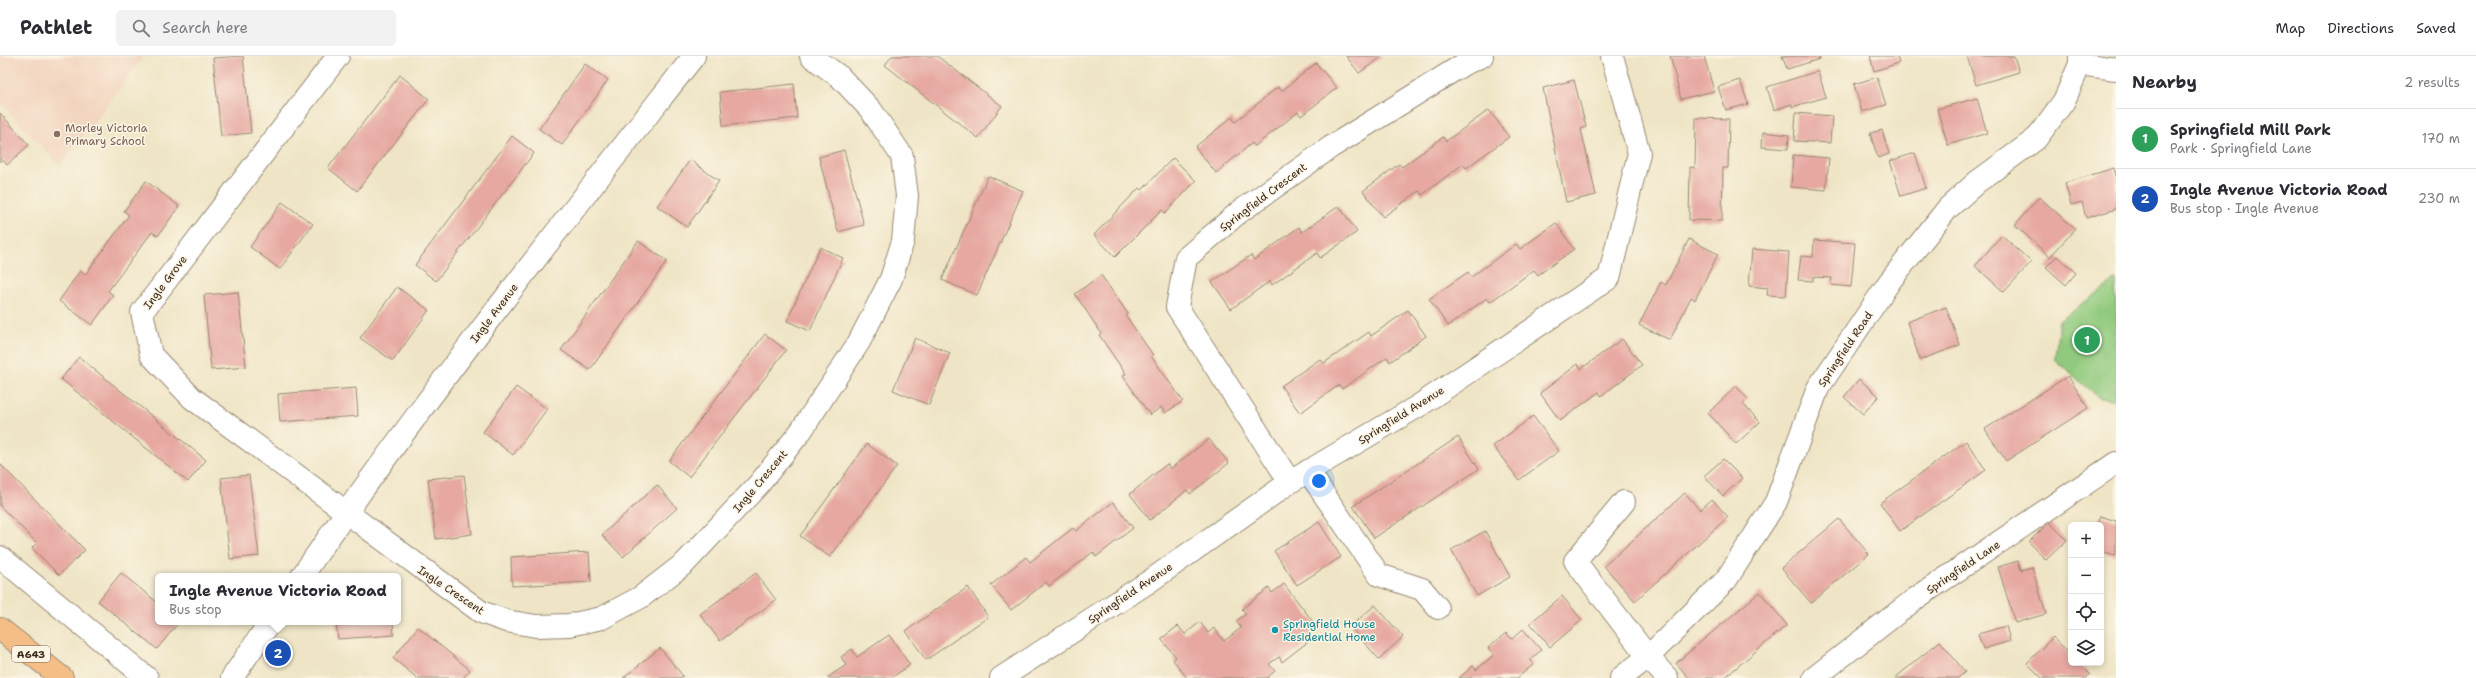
<!DOCTYPE html>
<meta charset="utf-8">
<style>
:root{--surface:#fff;--page:#f2f2f3;--text:#2b2b33;--muted:#7c7c81;--line:#e1e1e2;--accent:#0f766e}
body{margin:0;font-family:"Shantell Sans",sans-serif;background:var(--page);color:var(--text)}
.controls{position:absolute;right:12px;bottom:12px;display:grid;overflow:hidden;border-radius:6px;box-shadow:0 2px 6px #0003}
.controls button{width:36px;height:36px;display:grid;place-items:center;padding:0;border:0;border-bottom:1px solid var(--line);background:var(--surface);color:var(--text);font:20px sans-serif}
.you{position:absolute;left:1319px;top:425px;width:14px;height:14px;margin:-10px;border:3px solid #fff;border-radius:50%;background:#1a73e8;box-shadow:0 0 0 6px #1a73e833}
.badge{display:grid;place-items:center;width:26px;height:26px;border-radius:50%;background:var(--accent);color:#fff;font-size:13px;font-weight:700}
.pin{position:absolute;translate:-50% -50%;border:2px solid #fff;box-shadow:0 1px 4px #0006}
.popup{position:absolute;left:155px;top:517px;width:246px;height:52px;box-sizing:border-box;display:grid;place-content:center;border-radius:6px;background:var(--surface);filter:drop-shadow(0 1px 3px #0005);font-size:13px;white-space:nowrap;color:var(--muted)}
.popup b{font-size:15px;color:var(--text)}
.popup::after{content:'';position:absolute;left:50%;top:100%;margin-left:-8px;border:8px solid transparent;border-top-color:var(--surface)}
.list{margin:0;padding:0;list-style:none}
h2{display:flex;justify-content:space-between;align-items:center;height:52px;margin:0;padding:0 16px;font-size:17px}
h2 small{font-size:13px;font-weight:400;color:var(--muted)}
.list li{display:grid;grid-template-columns:26px 1fr auto;gap:12px;align-items:center;box-sizing:border-box;height:60px;padding:0 16px;border-top:1px solid var(--line)}
.list b{display:block;font-size:15px;white-space:nowrap}
.list p{margin:0;font-size:13px;white-space:nowrap;color:var(--muted)}
.list em{font-size:13px;font-style:normal;color:var(--muted)}
.icon{flex:none;width:22px;height:22px;fill:none;stroke:currentColor;stroke-width:2;stroke-linecap:round;stroke-linejoin:round}
.map{position:relative;flex:none;width:2116px;height:622px;overflow:hidden}
header{display:flex;align-items:center;gap:24px;box-sizing:border-box;height:56px;padding:0 20px;background:var(--surface);border-bottom:1px solid var(--line)}
header strong{font-size:19px}
nav{display:flex;gap:22px;margin-inline-start:auto;font-size:14px}
.search{width:280px;height:36px;background:var(--page);display:flex;align-items:center;gap:10px;box-sizing:border-box;padding:0 14px;border-radius:6px;color:var(--muted);font-size:15px}
main{display:flex}
aside{flex:1;background:var(--surface)}
.map>svg:first-child{display:block}
.built{fill:#f2d4be}
.green{fill:#91ca7e;stroke:#667a4e}
.building{fill:#e6a8a1}
.lines{fill:none;stroke-linecap:round;stroke-linejoin:round}
.minor-casing{stroke:#958872;stroke-width:24}
.major-casing{stroke:#958872;stroke-width:24}
.minor{stroke:#fff;stroke-width:22}
.major{stroke:#f6be87;stroke-width:22}
.education-dot{fill:#8d6e63;stroke:#fcf5e5;stroke-width:1.5}
.culture-dot{fill:#0f9aa8;stroke:#fcf5e5;stroke-width:1.5}
.labels{text-anchor:middle;stroke-width:3;stroke-linejoin:round;paint-order:stroke}
.shield{fill:#fcf5e5;stroke:#75675a;stroke-width:1}
.shield-label{font-size:10px;font-weight:bold;fill:#3b2a1e}
.education-label{font-size:11px;fill:#785e54;stroke:#fcf5e5;text-anchor:start}
.street-label{font-size:11px;fill:#3b2a1e;stroke:#fcf5e5}
.culture-label{font-size:11px;fill:#0d838f;stroke:#fcf5e5;text-anchor:start}
</style>
<header>
<strong>Pathlet</strong>
<div class="search"><svg class="icon" aria-label="search" viewBox="0 0 24 24"><circle cx="10" cy="10" r="6"/><path d="M15 15l6 6"/></svg>Search here</div>
<nav><a>Map</a><a>Directions</a><a>Saved</a></nav>
</header>
<main>
<div class="map">
<svg width="2116" height="622" viewBox="0 0 2116 622">
<rect width="100%" height="100%" fill="#fcf5e5"/>
<filter id="ink" filterUnits="userSpaceOnUse"><feTurbulence type="fractalNoise" baseFrequency=".025" numOctaves="2"/><feDisplacementMap in="SourceGraphic" scale="8" xChannelSelector="R" yChannelSelector="G"/><feConvolveMatrix kernelMatrix="1 2 1 2 8 2 1 2 1" color-interpolation-filters="sRGB"/></filter>
<filter id="wash" filterUnits="userSpaceOnUse"><feTurbulence type="fractalNoise" baseFrequency=".012" numOctaves="4" result="noise"/><feDisplacementMap in="SourceGraphic" scale="16" xChannelSelector="R" yChannelSelector="G"/><feGaussianBlur stdDeviation="0.9" result="paint"/><feColorMatrix in="noise" values="0 0 0 0 0 0 0 0 0 0 0 0 0 0 0 0 0 1.4 0 .05"/><feComposite in="paint" operator="in"/></filter>
<g filter="url(#wash)">
<rect width="100%" height="100%" fill="#efe5c6"/>
<path class="built" d="M0,0H144L60,110L0,46Z"/>
<path class="green" d="M2116,224V345L2097,341L2055,303L2059,264Z"/>
<g id="blocks">
<g class="building">
<path d="M243,0L251,77L221,80L213,2Z"/>
<path d="M892,0H937L1002,50L978,82L885,9Z"/>
<path d="M1346,0H1383L1359,17Z"/>
<path d="M1670,0H1704L1714,35L1681,43Z"/>
<path d="M1782,0H1819L1820,3L1787,13Z"/>
<path d="M1870,0H1897L1899,7L1874,15Z"/>
<path d="M1967,0H2014L2019,16L1976,29Z"/>
<path d="M1316,7L1337,32L1301,60L1298,56L1255,90L1252,87L1216,117L1195,91L1232,61L1235,66L1278,31L1282,35Z"/>
<path d="M585,8L608,24L562,89L539,73Z"/>
<path d="M1818,15L1826,41L1792,51V48L1774,54L1767,31Z"/>
<path d="M400,19L429,43L357,135L328,112Z"/>
<path d="M1877,21L1886,49L1862,56L1854,28Z"/>
<path d="M1574,24L1586,71L1581,73L1596,139L1566,146L1543,32Z"/>
<path d="M1740,24L1748,48L1726,54L1718,31Z"/>
<path d="M794,28L797,62L723,70L720,36Z"/>
<path d="M1977,42L1987,77L1948,89L1937,53Z"/>
<path d="M1489,54L1509,81L1466,112L1463,108L1422,139L1419,135L1383,161L1363,135L1399,108L1402,111L1443,81L1446,85Z"/>
<path d="M0,57L29,89L7,109L3,104L0,106Z"/>
<path d="M1796,57L1832,60L1830,87L1794,85Z"/>
<path d="M1696,62L1729,63L1728,112H1723L1722,165L1689,164L1690,111L1695,112Z"/>
<path d="M1882,74L1889,98L1878,102L1870,77Z"/>
<path d="M1763,76L1789,79L1788,93L1762,91Z"/>
<path d="M512,80L534,97L436,225L415,209Z"/>
<path d="M844,94L864,169L838,176L819,101Z"/>
<path d="M1915,97L1926,132L1901,140L1890,105Z"/>
<path d="M1793,99L1829,102L1826,134L1791,131Z"/>
<path d="M1173,102L1196,125L1165,157L1162,154L1115,201L1094,179L1139,132L1142,134Z"/>
<path d="M690,104L719,125L687,171L657,150Z"/>
<path d="M2114,112L2116,119V153L2086,162L2082,146L2071,149L2065,127Z"/>
<path d="M988,120L1023,135L977,239L942,224Z"/>
<path d="M146,125L179,150L158,180L152,176L108,235L113,239L92,269L59,245L80,215L85,219L129,159L124,155Z"/>
<path d="M2039,141L2075,173L2050,201L2015,169Z"/>
<path d="M282,146L313,168L280,213L250,191Z"/>
<path d="M1339,150L1357,176L1320,202L1317,197L1272,229L1270,225L1231,253L1212,226L1251,199L1254,204L1299,171L1302,176Z"/>
<path d="M1556,167L1574,193L1538,219L1534,214L1490,246L1487,242L1448,270L1429,243L1468,216L1471,221L1516,188L1520,193Z"/>
<path d="M2002,179L2031,206L2004,236L1975,210Z"/>
<path d="M1689,183L1718,198L1695,244L1691,241L1670,284L1639,269L1661,226L1666,229Z"/>
<path d="M1814,184L1855,187L1851,231L1831,229L1832,222L1813,221V225L1798,224L1801,200L1813,201Z"/>
<path d="M638,185L667,205L590,314L561,294Z"/>
<path d="M820,191L843,202L810,275L787,265Z"/>
<path d="M1752,193L1789,196L1786,240L1767,239L1768,232L1749,230Z"/>
<path d="M2057,200L2076,217L2066,229L2046,211Z"/>
<path d="M1101,219L1128,258L1126,260L1153,299L1151,300L1183,345L1165,357L1161,351L1150,359L1123,320L1126,318L1099,279L1101,277L1075,238Z"/>
<path d="M397,231L429,254L393,305L360,282Z"/>
<path d="M238,236L246,311L211,314L204,239Z"/>
<path d="M1946,251L1960,289L1920,304L1907,266Z"/>
<path d="M1408,254L1426,280L1390,306L1387,301L1342,333L1339,329L1300,357L1281,330L1320,303L1324,307L1369,276L1371,280Z"/>
<path d="M765,278L786,294L689,421L669,405Z"/>
<path d="M915,282L950,297L929,349L893,334Z"/>
<path d="M1622,283L1642,309L1601,340L1599,336L1560,365L1540,337L1578,308L1581,313Z"/>
<path d="M79,301L206,404L188,426L61,323Z"/>
<path d="M2068,320L2088,352L2006,405L1985,373Z"/>
<path d="M1859,323L1879,340L1863,358L1844,341Z"/>
<path d="M1736,330L1748,343L1743,348L1760,366L1736,388L1708,357Z"/>
<path d="M516,331L547,353L513,399L483,376Z"/>
<path d="M356,332L358,360L280,366L278,338Z"/>
<path d="M1533,360L1559,395L1519,424L1493,390Z"/>
<path d="M1458,381L1479,413L1374,482L1353,450Z"/>
<path d="M1209,383L1229,407L1190,438L1187,434L1150,464L1130,438L1167,408L1170,413Z"/>
<path d="M1966,385L1986,414L1900,475L1880,447Z"/>
<path d="M867,388L897,410L830,501L800,480Z"/>
<path d="M1723,403L1742,422L1723,440L1704,420Z"/>
<path d="M0,408L85,494L59,519L32,492L37,487L0,450Z"/>
<path d="M249,419L259,500L230,503L221,422Z"/>
<path d="M464,419L472,478L436,483L428,423Z"/>
<path d="M657,429L677,452L623,501L602,479Z"/>
<path d="M1685,437L1700,454L1712,443L1728,461L1635,545L1604,510Z"/>
<path d="M1113,446L1133,472L1096,501L1093,496L1049,530L1046,526L1011,554L991,529L1026,501L1030,506L1073,472L1076,475Z"/>
<path d="M2100,460L2116,465V500L2101,496V469H2097Z"/>
<path d="M1839,463L1869,498L1811,547L1781,512Z"/>
<path d="M1319,466L1341,501L1297,529L1274,495Z"/>
<path d="M2049,466L2067,484L2046,504L2029,486Z"/>
<path d="M1485,475L1510,521L1477,540L1451,494Z"/>
<path d="M589,496L591,526L512,530L511,501Z"/>
<path d="M2018,505L2021,514L2032,511L2046,558L2015,567L1998,511Z"/>
<path d="M121,517L158,547V566H179L157,593L98,545Z"/>
<path d="M756,517L776,544L720,585L700,558Z"/>
<path d="M1284,528L1317,571L1305,580L1309,585L1282,606L1279,601L1269,608L1275,615L1267,622H1187L1173,604L1176,601L1161,583L1178,570L1185,578L1200,566L1208,577L1214,572L1224,585L1241,572L1236,565L1246,558L1242,553L1269,532L1272,537Z"/>
<path d="M968,531L988,561L926,604L906,575Z"/>
<path d="M1760,536L1787,569L1724,622H1689L1676,607Z"/>
<path d="M1562,540L1582,564L1550,591L1530,567Z"/>
<path d="M1375,549L1403,581L1379,603L1350,571Z"/>
<path d="M336,566H393L394,579L338,583Z"/>
<path d="M2006,570L2010,585L1983,593L1978,578Z"/>
<path d="M418,571L470,614L463,622H417L393,602Z"/>
<path d="M1523,573L1541,594L1530,604L1534,608L1517,622H1459L1473,610L1476,614L1494,599L1488,592L1506,577L1512,583Z"/>
<path d="M889,579L910,609L891,622H827L846,609L841,601L852,593L857,601Z"/>
<path d="M2053,581L2071,599V607H2079L2090,618L2087,622H2042L2027,607Z"/>
<path d="M1940,585L1965,616L1958,622H1895Z"/>
<path d="M660,592L683,620L680,622H623Z"/>
</g>
</g>
</g>
<g filter="url(#ink)">
<use href="#blocks" fill-opacity="0" stroke="#958872" stroke-width="1"/>
<g class="lines">
<defs>
<g id="minor">
<path d="M338,0L142,256L151,299L192,342L481,556L506,565L536,570L569,569L602,562L641,541L685,507L759,428L801,375L859,286L891,223L903,185L907,140L902,100L871,54L840,21L811,0"/>
<path d="M2080,8L2116,13"/>
<path d="M1308,415L1379,519L1422,533L1438,552"/>
<path d="M1290,426L1177,251L1186,202L1238,157L1331,91L1464,8L1482,0"/>
<path d="M1624,446L1575,505L1648,601L1667,622"/>
<path d="M0,501L147,622"/>
<path d="M302,520C425,341 560,171 694,0"/>
<path d="M232,622L270,566"/>
<path d="M1001,622L1150,525L1290,426L1420,349L1609,222L1639,97L1612,0"/>
<path d="M1621,622L1648,601L1726,524L1776,446L1818,332L1890,225L1948,152L1977,126L2036,83L2064,45L2080,8V0"/>
<path d="M1814,622L1915,543L2116,407"/>
</g>
<path id="major" d="M0,573L62,622"/>
</defs>
<use href="#minor" class="minor-casing"/>
<use href="#major" class="major-casing"/>
<use href="#minor" class="minor"/>
<use href="#major" class="major"/>
</g>
</g>
<circle class="education-dot" cx="57" cy="78" r="4"/>
<circle class="culture-dot" cx="1275" cy="574" r="4"/>
<g class="labels">
<rect class="shield" x="12" y="590" width="38" height="16" rx="3"/>
<g class="shield-label">
<text x="31" y="602">A643</text>
</g>
<g class="education-label">
<text x="65" y="76">Morley Victoria<tspan x="65" dy="13">Primary School</tspan></text>
</g>
<g class="street-label">
<text transform="translate(1263 141) rotate(-37)" y="4">Springfield Crescent</text>
<text transform="translate(165 226) rotate(-53)" y="4">Ingle Grove</text>
<text transform="translate(494 257) rotate(-53)" y="4">Ingle Avenue</text>
<text transform="translate(1845 293) rotate(-56)" y="4">Springfield Road</text>
<text transform="translate(1401 359) rotate(-32)" y="4">Springfield Avenue</text>
<text transform="translate(760 425) rotate(-50)" y="4">Ingle Crescent</text>
<text transform="translate(1963 511) rotate(-34)" y="4">Springfield Lane</text>
<text transform="translate(451 534) rotate(34)" y="4">Ingle Crescent</text>
<text transform="translate(1130 537) rotate(-34)" y="4">Springfield Avenue</text>
</g>
<g class="culture-label">
<text x="1283" y="572">Springfield House<tspan x="1283" dy="13">Residential Home</tspan></text>
</g>
</g>
</svg>
<div class="controls">
<button>+</button>
<button>−</button>
<button><svg class="icon" aria-label="locate" viewBox="0 0 24 24"><circle cx="12" cy="12" r="6"/><path d="M12 2v4M12 18v4M2 12h4M18 12h4"/></svg></button>
<button><svg class="icon" aria-label="layers" viewBox="0 0 24 24"><path d="M12 4l9 5-9 5-9-5zM3 14l9 5 9-5"/></svg></button>
</div>
<div class="you"></div>
<div class="pin badge" style="left:2087px;top:284px;background:#2e9e5b">1</div>
<div class="pin badge" style="left:278px;top:597px;background:#1a4fb4">2</div>
<div class="popup"><b>Ingle Avenue Victoria Road</b>Bus stop</div>
</div>
<aside>
<h2>Nearby<small>2 results</small></h2>
<ul class="list">
<li><span class="badge" style="background:#2e9e5b">1</span><div><b>Springfield Mill Park</b><p>Park · Springfield Lane</p></div><em>170 m</em></li>
<li><span class="badge" style="background:#1a4fb4">2</span><div><b>Ingle Avenue Victoria Road</b><p>Bus stop · Ingle Avenue</p></div><em>230 m</em></li>
</ul>
</aside>
</main>
